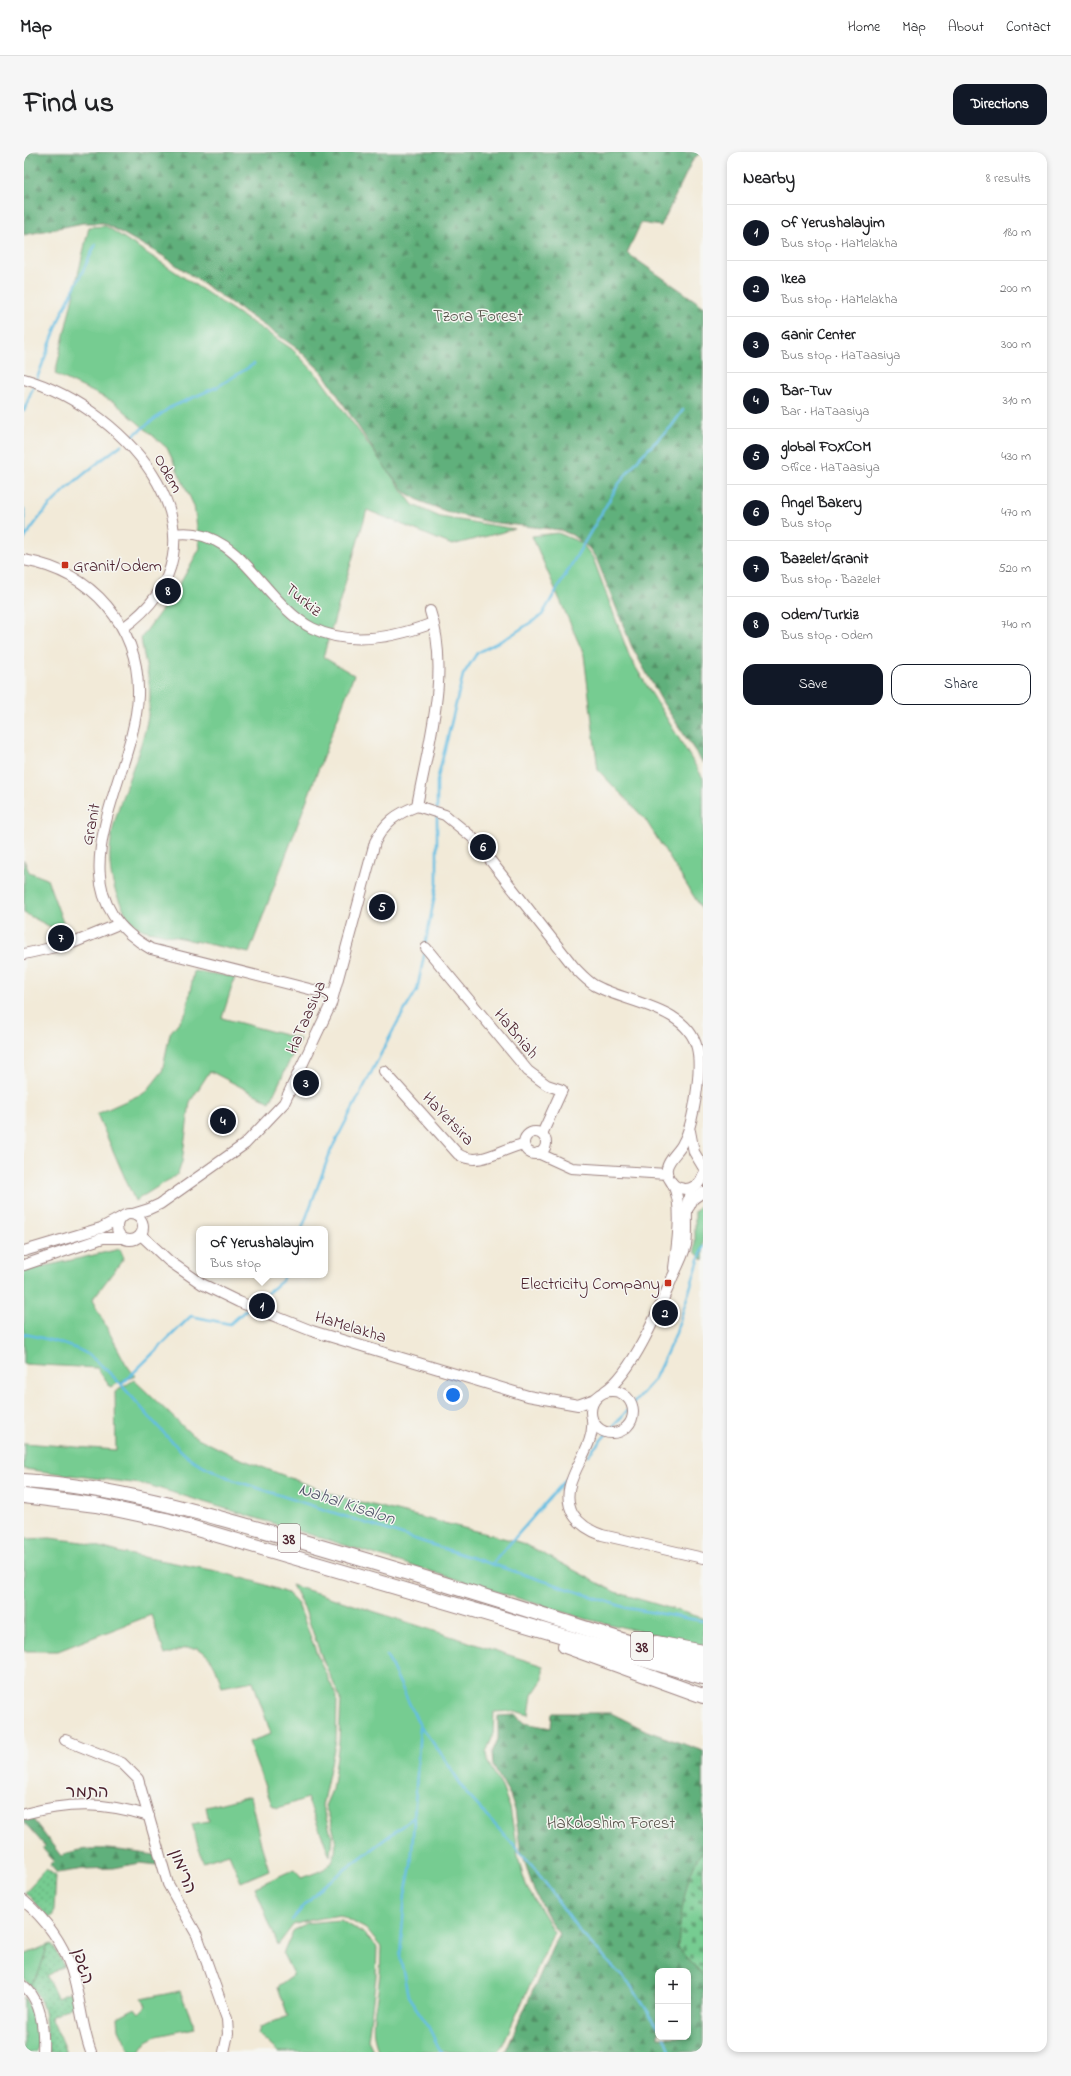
<!DOCTYPE html>
<meta charset="utf-8">
<style>
:root{--surface:#fff;--page:#f6f6f6;--text:#202124;--muted:#757577;--line:#e0e0e0;--accent:#111827}
body{margin:0;font-family:"Indie Flower","Playpen Sans Hebrew",sans-serif;background:var(--page);color:var(--text)}
.controls{position:absolute;right:12px;bottom:12px;display:grid;overflow:hidden;border-radius:8px;box-shadow:0 2px 6px #0003}
.controls button{width:36px;height:36px;display:grid;place-items:center;padding:0;border:0;border-bottom:1px solid var(--line);background:var(--surface);color:var(--text);font:20px sans-serif}
.you{position:absolute;left:429px;top:1243px;width:14px;height:14px;margin:-10px;border:3px solid #fff;border-radius:50%;background:#1a73e8;box-shadow:0 0 0 6px #1a73e833}
.badge{display:grid;place-items:center;width:26px;height:26px;border-radius:50%;background:var(--accent);color:#fff;font-size:13px;font-weight:700}
.pin{position:absolute;translate:-50% -50%;border:2px solid #fff;box-shadow:0 1px 4px #0006}
.popup{position:absolute;left:172px;top:1074px;width:132px;height:52px;box-sizing:border-box;display:grid;place-content:center;border-radius:8px;background:var(--surface);filter:drop-shadow(0 1px 3px #0005);font-size:13px;white-space:nowrap;color:var(--muted)}
.popup b{font-size:15px;color:var(--text)}
.popup::after{content:'';position:absolute;left:50%;top:100%;margin-left:-8px;border:8px solid transparent;border-top-color:var(--surface)}
.list{margin:0;padding:0;list-style:none}
h2{display:flex;justify-content:space-between;align-items:center;height:52px;margin:0;padding:0 16px;font-size:17px}
h2 small{font-size:13px;font-weight:400;color:var(--muted)}
.list li{display:grid;grid-template-columns:26px 1fr auto;gap:12px;align-items:center;box-sizing:border-box;height:56px;padding:0 16px;border-top:1px solid var(--line)}
.list b{display:block;font-size:15px;white-space:nowrap}
.list p{margin:0;font-size:13px;white-space:nowrap;color:var(--muted)}
.list em{font-size:13px;font-style:normal;color:var(--muted)}
.actions{display:flex;gap:8px;padding:12px 16px}
.actions a{flex:1;padding:9px 0;border:1px solid var(--accent);border-radius:12px;text-align:center;font-size:14px;color:var(--accent)}
.actions .main{background:var(--accent);color:#fff}
.map{position:relative;flex:none;width:679px;height:1900px;overflow:hidden;border-radius:12px}
header{display:flex;align-items:center;gap:24px;box-sizing:border-box;height:56px;padding:0 20px;background:var(--surface);border-bottom:1px solid var(--line)}
header strong{font-size:19px}
nav{display:flex;gap:22px;margin-inline-start:auto;font-size:14px}
.intro{display:flex;align-items:center;justify-content:space-between;box-sizing:border-box;height:96px;padding:0 24px}
h1{margin:0;font-size:28px}
.button{padding:10px 18px;border-radius:12px;background:var(--accent);color:#fff;font-size:14px;font-weight:700}
main{display:flex;gap:24px;padding:0 24px}
aside{flex:1;background:var(--surface);border-radius:12px;box-shadow:0 2px 6px #0003}
.map>svg:first-child{display:block}
.green{fill:#76cc91;stroke:#60765e}
.forest{fill:url(#forest-firs);stroke:#556853;fill-rule:evenodd}
.cemetery{fill:url(#cemetery-stones);stroke:#60765e}
.park{fill:url(#park-dots);stroke:#60765e}
.lines{fill:none;stroke-linecap:round;stroke-linejoin:round}
.stream{stroke:#65bee3;stroke-width:2.5}
.minor-casing{stroke:#9e8482;stroke-width:12}
.highway-casing{stroke:#9e8482;stroke-width:16}
.minor{stroke:#fff;stroke-width:10}
.highway{stroke:#fff;stroke-width:14}
.poi-dot{fill:#c8321e;stroke:#f6f6f2;stroke-width:1.5}
.labels{text-anchor:middle;stroke-width:3;stroke-linejoin:round;paint-order:stroke}
.shield{fill:#f6f6f2;stroke:#7e6067;stroke-width:1}
.shield-label{font-size:16px;font-weight:bold;fill:#4a1f2b}
.park-label{font-size:17px;fill:#57534a;stroke:#f6f6f2}
.street-label{font-size:17px;fill:#4a1f2b;stroke:#f6f6f2}
.poi-label{font-size:17px;fill:#4a1f2b;stroke:#f6f6f2;text-anchor:start}
.water-label{font-size:18px;font-style:italic;fill:#53576b;stroke:#f6f6f2}
</style>
<header>
<strong>Map</strong>
<nav><a>Home</a><a>Map</a><a>About</a><a>Contact</a></nav>
</header>
<div class="intro"><h1>Find us</h1><a class="button">Directions</a></div>
<main>
<div class="map">
<svg width="679" height="1900" viewBox="0 0 679 1900">
<defs>
<pattern id="forest-firs" width="22" height="20" patternUnits="userSpaceOnUse"><rect width="22" height="20" fill="#60b07b"/><path d="M5 1l3.5 6h-7zM16 11l3.5 6h-7z" fill="#518f65"/></pattern>
<pattern id="cemetery-stones" width="16" height="16" patternUnits="userSpaceOnUse"><rect width="16" height="16" fill="#76cc91"/><path d="M2 7V4a2 2 0 0 1 4 0v3zM10 15v-3a2 2 0 0 1 4 0v3z" fill="#63a577"/></pattern>
<pattern id="park-dots" width="8" height="8" patternUnits="userSpaceOnUse"><rect width="8" height="8" fill="#76cc91"/><path d="M2 2h.1M6 6h.1" fill="none" stroke="#63a577" stroke-width="1.8" stroke-linecap="round"/></pattern>
</defs>
<rect width="100%" height="100%" fill="#f6f6f2"/>
<filter id="ink" filterUnits="userSpaceOnUse"><feTurbulence type="fractalNoise" baseFrequency=".025" numOctaves="2"/><feDisplacementMap in="SourceGraphic" scale="8" xChannelSelector="R" yChannelSelector="G"/><feConvolveMatrix kernelMatrix="1 2 1 2 8 2 1 2 1" color-interpolation-filters="sRGB"/></filter>
<filter id="wash" filterUnits="userSpaceOnUse"><feTurbulence type="fractalNoise" baseFrequency=".012" numOctaves="4" result="noise"/><feDisplacementMap in="SourceGraphic" scale="16" xChannelSelector="R" yChannelSelector="G"/><feGaussianBlur stdDeviation="0.9" result="paint"/><feColorMatrix in="noise" values="0 0 0 0 0 0 0 0 0 0 0 0 0 0 0 0 0 1.4 0 .05"/><feComposite in="paint" operator="in"/></filter>
<g filter="url(#wash)">
<rect width="100%" height="100%" fill="#f2ead8"/>
<g class="green">
<path d="M82,74L268,197L295,225L389,353L416,365L491,377L428,393L343,358L299,505L330,523L225,801L120,778C105,771 104,766 97,752C61,682 123,616 126,546C127,530 119,503 117,486L153,437L176,396L170,354L143,296L90,250L31,222L65,75Z"/>
<path d="M534,381L558,391L569,406L606,506L679,626V759L621,667L574,618L560,503L508,384Z"/>
<path d="M0,708L5,720L23,727L44,784L0,761Z"/>
<path d="M170,819L211,825L198,866L276,887L246,950L186,919L166,950L158,1010L154,1022L111,1049L73,962L122,940L138,920L146,881L162,861Z"/>
<path d="M679,1051V1108L671,1100V1059Z"/>
<path d="M96,1097L100,1106L68,1148L102,1212L111,1224L86,1235L73,1216L0,1212V1119Z"/>
<path d="M110,1228L168,1283L212,1305L313,1344L499,1391L591,1440L679,1466V1493L562,1467L124,1333L0,1317V1291L92,1298L91,1240Z"/>
<path d="M26,1386L58,1390L98,1401L188,1418L233,1430L263,1441L274,1452L295,1507L313,1545L312,1588L298,1654L308,1684L306,1704L283,1646L254,1656L248,1653L224,1590L247,1582L229,1529L198,1535C192,1516 191,1508 174,1496H161L141,1503L127,1463L34,1499H0V1387Z"/>
<path d="M268,1433L519,1514V1527L508,1543L505,1563L491,1559L470,1560L469,1584L462,1600L463,1609L478,1635L486,1656L495,1710L503,1736L530,1780L479,1892L474,1900H358L354,1898C344,1874 353,1854 355,1830C357,1818 356,1806 357,1795L342,1777L316,1763L286,1768L269,1773L254,1793L231,1735L271,1717L277,1726C285,1723 300,1719 305,1713C319,1699 307,1669 301,1654L308,1638L315,1590L317,1547L298,1506L281,1458Z"/>
<path d="M226,1644L237,1692L245,1718L217,1730L205,1702L179,1710L168,1672L185,1669L182,1655Z"/>
<path d="M316,1768L338,1780L353,1795L352,1825L344,1888L350,1900H254L234,1882L236,1875L264,1864L254,1835L266,1826L269,1822L259,1802L269,1779L282,1771Z"/>
<path d="M24,1793L15,1820L7,1833L0,1827V1803Z"/>
<path d="M156,1839L171,1876L133,1884L123,1889L115,1900L105,1898L95,1877L94,1865L111,1856L115,1861L122,1854L118,1847Z"/>
<path d="M0,1845C9,1859 17,1883 12,1900H0Z"/>
</g>
<g class="forest">
<path d="M0,0H678L669,7L637,74L617,71L603,101L679,154V611L639,551L608,495L573,408L565,396L548,383L536,378L465,370L424,360L398,350L382,341L360,314L299,221L274,197L139,104L80,71H59L0,83Z"/>
<path d="M528,1561H587L623,1579L679,1599V1698L670,1713L654,1795L679,1823V1900H481L535,1781L525,1768L510,1739L496,1695L491,1658L486,1644L469,1614L468,1601L474,1587V1564L491,1563L500,1571L527,1576ZM634,1819H664V1885H634Z"/>
<path d="M8,1666L37,1704C64,1690 103,1700 132,1703L134,1713L116,1711L90,1716L60,1717L33,1721L26,1713L30,1709L18,1696L21,1694L0,1670V1667Z"/>
</g>
<path class="cemetery" d="M679,1698V1823L654,1795C657,1764 660,1723 679,1698Z"/>
<g class="park">
<path d="M22,1717L32,1724L30,1758L29,1763L25,1766L1,1740Z"/>
<path d="M28,1792L40,1814L23,1824L33,1846L47,1840L50,1853L27,1865L42,1900H22C22,1872 24,1856 7,1833L15,1820L24,1793Z"/>
</g>
<g class="lines">
<g class="stream">
<path d="M12,229L37,163L72,92"/>
<path d="M0,259L10,233"/>
<path d="M107,285L145,256L193,235L230,212"/>
<path d="M0,357L1,386"/>
<path d="M0,388C23,348 61,321 97,293"/>
<path d="M413,657V629L439,523L453,501L486,484L518,463L594,333L616,305L647,275L659,258"/>
<path d="M401,794L413,732V662"/>
<path d="M278,1077L307,998L373,871L393,838L401,799"/>
<path d="M229,1153L258,1129L260,1123"/>
<path d="M0,1182C13,1184 53,1195 63,1202C100,1228 128,1274 163,1304C175,1314 195,1320 209,1328L603,1456L679,1469"/>
<path d="M97,1233L167,1164L206,1172L223,1157"/>
<path d="M564,1303L630,1228L652,1181L679,1095"/>
<path d="M468,1412L545,1324"/>
<path d="M363,1504L396,1574L419,1604L443,1642L512,1718L556,1780L607,1834L634,1875"/>
<path d="M396,1574L387,1714L381,1742L376,1804L384,1844L403,1872L417,1900"/>
<path d="M268,1768L294,1738L390,1665"/>
<path d="M640,1885L646,1900"/>
</g>
</g>
</g>
<g filter="url(#ink)">
<g class="lines">
<defs>
<g id="minor">
<path d="M0,227C104,257 219,390 99,476"/>
<path d="M150,382C215,372 238,450 288,476C326,495 372,485 409,471"/>
<path d="M0,408C33,414 61,428 83,454C104,479 115,510 114,543C111,627 21,738 127,797L309,843"/>
<path d="M393,654L421,663L448,685L550,815C556,821 562,828 570,833C601,851 663,854 673,896C678,917 670,971 659,991C655,1000 645,1006 643,1016C642,1023 645,1028 650,1033C661,1041 675,1036 679,1023"/>
<path d="M393,654C404,592 427,520 406,459"/>
<path d="M402,796L504,919L523,933L538,938L518,982"/>
<path d="M0,802L49,791L95,772"/>
<path d="M360,919L434,1002C455,1016 478,996 500,992"/>
<path d="M666,979L670,1000L679,1015"/>
<circle cx="511" cy="991" r="11"/>
<path d="M514,1001L547,1016L643,1022"/>
<path d="M648,1031C660,1052 653,1092 650,1116"/>
<path d="M665,1055L669,1047L679,1040"/>
<circle cx="106" cy="1075" r="13"/>
<path d="M109,1062L125,1057L136,1052L221,992L260,951L307,852L351,690C361,670 372,662 393,654"/>
<path d="M117,1083L145,1109L178,1132L215,1150L288,1179L504,1244L554,1253L571,1247"/>
<path d="M0,1099L77,1076L96,1066"/>
<path d="M0,1113L79,1086H98"/>
<circle cx="588" cy="1260" r="21"/>
<path d="M581,1239C609,1221 636,1155 649,1124C654,1114 659,1104 662,1093C665,1076 659,1049 669,1035"/>
<path d="M568,1268C572,1301 531,1329 549,1362C556,1373 566,1379 578,1383L679,1406"/>
<path d="M41,1588L98,1611L114,1627L144,1732L173,1783L203,1867L204,1882L200,1900"/>
<path d="M0,1662C44,1650 81,1650 125,1664"/>
<path d="M0,1749C21,1767 38,1790 47,1816C56,1843 57,1873 67,1900"/>
<path d="M0,1834C18,1849 20,1879 19,1900"/>
</g>
<g id="highway">
<path d="M0,1329C94,1335 186,1363 276,1389C412,1428 545,1471 679,1514"/>
<path d="M0,1344L72,1353L142,1368L679,1525"/>
<path d="M632,1491L679,1500"/>
<path d="M541,1494L679,1544"/>
</g>
</defs>
<use href="#minor" class="minor-casing"/>
<use href="#highway" class="highway-casing"/>
<use href="#minor" class="minor"/>
<use href="#highway" class="highway"/>
</g>
</g>
<g class="poi-dot">
<rect x="37" y="409" width="8" height="8" rx="2"/>
<rect x="640" y="1127" width="8" height="8" rx="2"/>
</g>
<g class="labels">
<g class="shield">
<rect x="254" y="1372" width="22" height="28" rx="3"/>
<rect x="607" y="1480" width="22" height="28" rx="3"/>
</g>
<g class="shield-label">
<text x="265" y="1392">38</text>
<text x="618" y="1500">38</text>
</g>
<g class="park-label">
<text x="454" y="169">Tzora Forest</text>
<text x="587" y="1676">HaKdoshim Forest</text>
</g>
<g class="street-label">
<text transform="translate(145 321) rotate(61)" y="6">Odem</text>
<text transform="translate(280 447) rotate(39)" y="6">Turkiz</text>
<text transform="translate(66 672) rotate(-79)" y="6">Granit</text>
<text transform="translate(281 865) rotate(-67)" y="6">HaTaasiya</text>
<text transform="translate(493 881) rotate(50)" y="6">HaBniah</text>
<text transform="translate(425 966) rotate(46)" y="6">HaYetsira</text>
<text transform="translate(327 1174) rotate(17)" y="6">HaMelakha</text>
<text x="63" y="1645">התמר</text>
<text transform="translate(160 1719) rotate(69)" y="6">הרימון</text>
<text transform="translate(60 1814) rotate(72)" y="6">הגפן</text>
</g>
<g class="poi-label">
<text x="49" y="419">Granit/Odem</text>
<text x="636" y="1137" text-anchor="end">Electricity Company</text>
</g>
<g class="water-label">
<text transform="translate(323 1351) rotate(18)" y="6">Nahal Kisalon</text>
</g>
</g>
</svg>
<div class="controls">
<button>+</button>
<button>−</button>
</div>
<div class="you"></div>
<div class="pin badge" style="left:238px;top:1154px">1</div>
<div class="popup"><b>Of Yerushalayim</b>Bus stop</div>
<div class="pin badge" style="left:641px;top:1161px">2</div>
<div class="pin badge" style="left:282px;top:931px">3</div>
<div class="pin badge" style="left:199px;top:969px">4</div>
<div class="pin badge" style="left:358px;top:755px">5</div>
<div class="pin badge" style="left:459px;top:695px">6</div>
<div class="pin badge" style="left:37px;top:786px">7</div>
<div class="pin badge" style="left:144px;top:439px">8</div>
</div>
<aside>
<h2>Nearby<small>8 results</small></h2>
<ul class="list">
<li><span class="badge">1</span><div><b>Of Yerushalayim</b><p>Bus stop · HaMelakha</p></div><em>180 m</em></li>
<li><span class="badge">2</span><div><b>Ikea</b><p>Bus stop · HaMelakha</p></div><em>200 m</em></li>
<li><span class="badge">3</span><div><b>Ganir Center</b><p>Bus stop · HaTaasiya</p></div><em>300 m</em></li>
<li><span class="badge">4</span><div><b>Bar-Tuv</b><p>Bar · HaTaasiya</p></div><em>310 m</em></li>
<li><span class="badge">5</span><div><b>global FOXCOM</b><p>Office · HaTaasiya</p></div><em>430 m</em></li>
<li><span class="badge">6</span><div><b>Angel Bakery</b><p>Bus stop</p></div><em>470 m</em></li>
<li><span class="badge">7</span><div><b>Bazelet/Granit</b><p>Bus stop · Bazelet</p></div><em>520 m</em></li>
<li><span class="badge">8</span><div><b>Odem/Turkiz</b><p>Bus stop · Odem</p></div><em>740 m</em></li>
</ul>
<div class="actions"><a class="main">Save</a><a>Share</a></div>
</aside>
</main>
